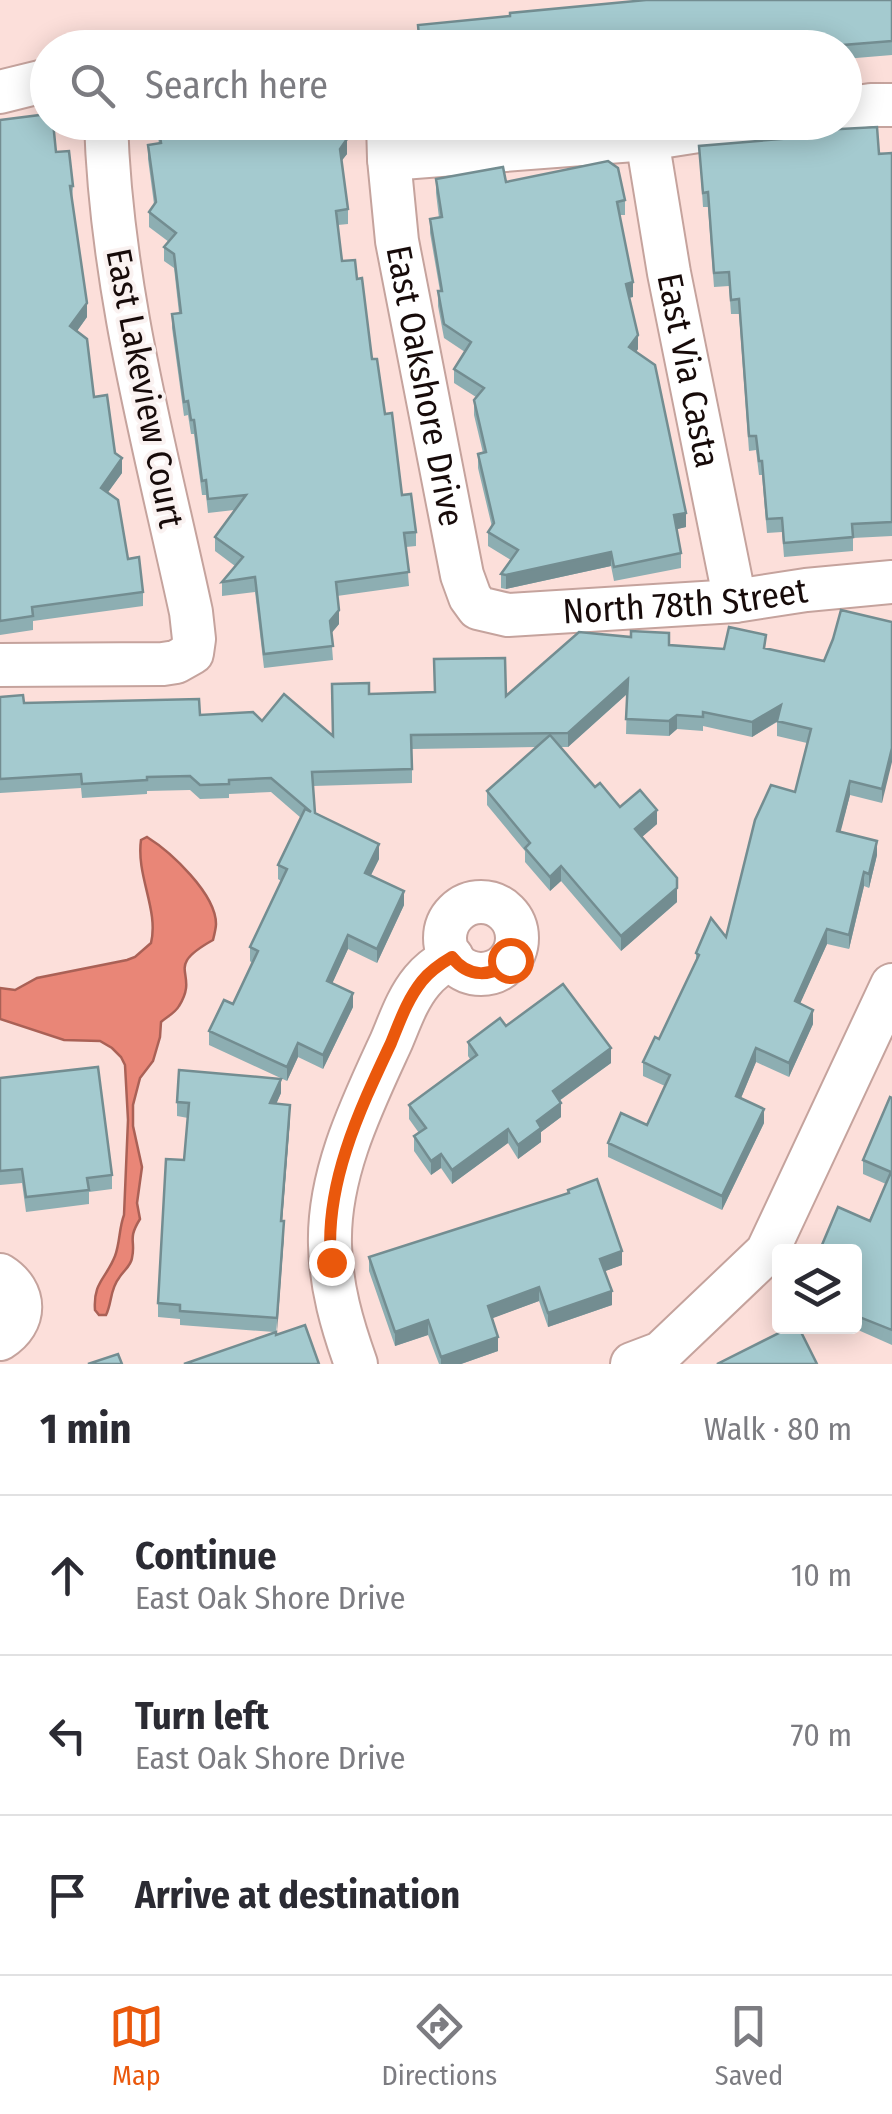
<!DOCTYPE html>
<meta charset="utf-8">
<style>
:root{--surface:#fff;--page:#f2f2f3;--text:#2b2b33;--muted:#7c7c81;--line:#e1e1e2;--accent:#ea580c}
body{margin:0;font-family:"Fira Sans Condensed",sans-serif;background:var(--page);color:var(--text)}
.controls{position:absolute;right:30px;bottom:30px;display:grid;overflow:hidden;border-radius:10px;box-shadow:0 5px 25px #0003}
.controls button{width:90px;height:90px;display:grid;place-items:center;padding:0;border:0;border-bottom:2px solid var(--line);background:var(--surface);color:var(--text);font:50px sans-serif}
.stop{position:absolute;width:30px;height:30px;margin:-22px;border:8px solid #ea580c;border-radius:50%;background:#fff}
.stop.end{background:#ea580c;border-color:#fff;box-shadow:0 2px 10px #0008}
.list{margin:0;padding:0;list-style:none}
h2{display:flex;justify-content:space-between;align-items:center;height:130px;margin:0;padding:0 40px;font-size:42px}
h2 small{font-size:32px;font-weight:400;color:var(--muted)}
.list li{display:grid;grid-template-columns:65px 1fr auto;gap:30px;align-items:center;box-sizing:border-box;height:160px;padding:0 40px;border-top:2px solid var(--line)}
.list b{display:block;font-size:38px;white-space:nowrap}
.list p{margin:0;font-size:32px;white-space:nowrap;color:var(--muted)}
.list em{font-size:32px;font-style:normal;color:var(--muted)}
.icon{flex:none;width:55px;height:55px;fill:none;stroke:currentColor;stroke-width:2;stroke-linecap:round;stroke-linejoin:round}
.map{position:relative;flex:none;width:892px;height:1364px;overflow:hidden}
.search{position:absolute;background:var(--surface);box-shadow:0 5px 25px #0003;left:30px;right:30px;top:30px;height:110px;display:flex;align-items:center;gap:25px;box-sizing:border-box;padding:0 35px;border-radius:55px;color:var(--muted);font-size:38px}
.sheet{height:610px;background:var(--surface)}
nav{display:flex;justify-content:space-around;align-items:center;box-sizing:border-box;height:140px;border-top:2px solid var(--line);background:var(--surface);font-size:28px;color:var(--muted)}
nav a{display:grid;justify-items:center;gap:5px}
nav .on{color:var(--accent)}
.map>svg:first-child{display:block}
.water{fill:#e98677;stroke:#aa6156;stroke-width:2.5}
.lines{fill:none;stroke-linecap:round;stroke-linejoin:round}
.minor-casing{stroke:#c5a39d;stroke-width:46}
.minor{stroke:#fff;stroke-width:42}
.wall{fill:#8daeb2}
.shaded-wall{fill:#738d91}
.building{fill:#a4cacf;stroke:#738d91;stroke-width:2.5}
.route{stroke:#ea580c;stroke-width:12}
.labels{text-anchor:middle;stroke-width:8;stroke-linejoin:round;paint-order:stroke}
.street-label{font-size:35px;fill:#170b0a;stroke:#faf2f1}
</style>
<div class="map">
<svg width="892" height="1364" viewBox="0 0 892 1364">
<rect width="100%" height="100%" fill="#fcdfda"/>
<path class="water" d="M147,837C171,852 216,894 216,924C216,928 214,936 213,940C161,969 201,971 179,1006C175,1013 168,1016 161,1022L160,1037L153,1061L140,1078L133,1105V1126L142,1167L137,1203L140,1219C127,1240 136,1240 132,1258C131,1266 123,1271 119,1278C110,1289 112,1303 106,1315H99L95,1310C93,1282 106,1279 115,1256C120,1243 119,1228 124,1215L128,1120L125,1065L121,1057L112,1048L100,1041L64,1040L0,1019V988L15,990L37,978L127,960L135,957L151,943C159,910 136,876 141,840Z"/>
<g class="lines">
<defs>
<g id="minor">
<path d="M0,92L48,80"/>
<path d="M844,109L871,105H892"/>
<path d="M388,122L389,159L647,139L756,122"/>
<path id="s1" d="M647,139L669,273L735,601"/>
<path id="s2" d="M389,159L397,241L462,575L470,597L478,608L508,615L735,601L806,590L892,582"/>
<path d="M0,665L163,664L176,662L192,653L194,639L191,612C156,450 111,289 106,122"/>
<circle cx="481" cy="938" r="36"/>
<path d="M0,1275C27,1292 27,1322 0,1339"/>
<path d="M356,1364C342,1325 331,1287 330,1245C328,1174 362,1105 391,1042C400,1021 407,999 422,981C430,971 440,964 452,957"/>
<path d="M632,1364L661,1353L767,1252L892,985"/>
</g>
</defs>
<use href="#minor" class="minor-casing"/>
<use href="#minor" class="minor"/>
</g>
<g class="wall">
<path d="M892,0V55L844,59V48H419L418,39V25Z"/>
<path d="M0,120L56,152L73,186L72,200L87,317L77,331L94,397L122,473L108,492L128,559L143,592V606L33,621V630L0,635Z"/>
<path d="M156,122H328L326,124L347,154L341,161L348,209V224L338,225L342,261L357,279L372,359L402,495L416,532V546L406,547L409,586L337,596L339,624L331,633L333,660L264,668L255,592L222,596V582L235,566L215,551V537L234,510L208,513L206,495H202L194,434H191L188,415L184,416L172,328V314L179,313L174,268L164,261V247L169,242L149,227V212L154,204L148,159V145L159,144Z"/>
<path d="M699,146L892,153V536L853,538V551L784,557L782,532L767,533L762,475H759L756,450L749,451L739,314H731L729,286L714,287L708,207H703Z"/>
<path d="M436,179L506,182L625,200V215H620L633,297L629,298L638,349L636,352L686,527L676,529L681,553V568L614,581L611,566L506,589L501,588V574L511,560L488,546V532L492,527L478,468V454L483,453L474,415V400L476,397L454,383V369L465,352L444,338L438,306V291H440L430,233V219L439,218L436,193Z"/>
<path d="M892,622L882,803L850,795L840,832L877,855L869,888L864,886L849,949L827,944L800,1003L813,1024L789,1077L756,1062L741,1098L764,1123L722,1210L608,1157V1143L647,1125L665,1086L643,1076V1062L659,1039L696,962V953L726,937L795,792L807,743L777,736V722L752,737L703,726V731L677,729L669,736L626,734L627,694L568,747H560L595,787L620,807L657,824L642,837L677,902L621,951L561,881L550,891L525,862V851L487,805V791L536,747L412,749V783L313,786L315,813L379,859L371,875L404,905L377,963L348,949L332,983L353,1007L323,1069L298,1057L287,1081L209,1045V1031L233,1004L252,963L250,961V947L281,881L278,879V865L301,818L271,792L229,794V798L200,799L190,790L147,791V794L82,798L81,788L0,793V697L24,703L262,721L333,735L369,694L506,696L669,645L724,649L766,648L824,661Z"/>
<path d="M506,1026L611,1063L559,1101L561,1117L541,1132V1142L518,1159L508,1143L452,1184L441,1168L431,1175L414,1151V1136L419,1133L409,1119V1105L470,1059L468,1056V1042Z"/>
<path d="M0,1078L112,1175V1189L89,1192V1204L26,1212L22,1183L0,1185Z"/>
<path d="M281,1093L276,1104L290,1119L282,1221L284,1235L276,1335L184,1364L274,1332L180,1325V1319L158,1317V1303L184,1160L188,1118L177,1116V1102Z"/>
<path d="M892,1098V1345L849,1326H854V1252L886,1184L863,1174V1160Z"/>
<path d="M568,1190L622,1265L605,1271L612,1305L548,1327L539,1301L492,1318L498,1351L461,1364H439L428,1335L395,1346L369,1271V1257L568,1193Z"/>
</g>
<g class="shaded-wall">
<path d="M347,139V154L340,163V149Z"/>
<path d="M633,282V297L626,298V284Z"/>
<path d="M87,303V317L70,341V326Z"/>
<path d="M638,335V349L629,361V347Z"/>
<path d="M122,458V473L101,502V488Z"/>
<path d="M686,513V527L674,530V515Z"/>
<path d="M611,552V566L506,589V575Z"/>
<path d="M339,610V624L330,635V621Z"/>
<path d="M628,679V693L568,747V733Z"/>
<path d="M781,705V719L752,737V722Z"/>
<path d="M677,715V729L669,736V721Z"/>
<path d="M892,748V762L882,803V789Z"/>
<path d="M850,781V795L837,846V831Z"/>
<path d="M657,810V824L635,843V829Z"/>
<path d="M877,841V855L869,888V874Z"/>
<path d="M379,844V859L365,887V873Z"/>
<path d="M561,866V881L550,891V877Z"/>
<path d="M864,872V886L849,949V935Z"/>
<path d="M677,888V902L621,951V936Z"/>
<path d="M404,891V905L377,963V949Z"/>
<path d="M827,929V944L795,1015V1001Z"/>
<path d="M348,935V949L327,995V981Z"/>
<path d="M353,993V1007L323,1069V1055Z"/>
<path d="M813,1010V1024L789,1077V1063Z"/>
<path d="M298,1043V1057L287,1081V1067Z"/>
<path d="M611,1048V1063L553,1105V1091Z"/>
<path d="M756,1048V1062L736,1110V1096Z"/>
<path d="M281,1079V1093L270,1118V1103Z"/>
<path d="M561,1103V1117L541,1132V1142L518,1159V1145L537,1121Z"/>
<path d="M290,1105V1119L281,1235V1221Z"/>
<path d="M764,1109V1123L722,1210V1196Z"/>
<path d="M508,1129V1143L452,1184V1170Z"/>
<path d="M441,1154V1168L431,1175V1161Z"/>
<path d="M284,1221V1235L277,1332V1318Z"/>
<path d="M622,1251V1265L600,1273V1259Z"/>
<path d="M539,1287V1301L488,1320V1306Z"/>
<path d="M612,1291V1305L548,1327V1313Z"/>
<path d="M428,1320V1335L395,1346V1332Z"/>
<path d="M498,1337V1351L461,1364H441V1357Z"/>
</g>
<g class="building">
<path d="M646,0H892V41L831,46V48H420L418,25L510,16V13Z"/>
<path d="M48,114V122H53L56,152L69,151L73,186H70L87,303L70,326L87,339L94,397L107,395L115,453L122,458L101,488L118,500L128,559L139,557L143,592L32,607L33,616L0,621V120Z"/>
<path d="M158,122H324L347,139L340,149L348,209L336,211L342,261L355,260L357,279L362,278L372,359H377L385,414L392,413L402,495L411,494L416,532L404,533L409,572L336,582L339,610L330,621L333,646L264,654L255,577L222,582L243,557L215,537L246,495L208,499L206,480L202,481L194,420H191L188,401L184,402L172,314L181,313L174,254L164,247L176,233L149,212L156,202L148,145L161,143Z"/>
<path d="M877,127L879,154L892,153V522L852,524L853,537L784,543L782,518L767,519L762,461H759L756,436H749L739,299L731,300L729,272L714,273L708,192L703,193L699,146L804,137V131Z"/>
<path d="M608,161L618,168L625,200L617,202L633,282L626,284L638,335L629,347L655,365L686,513L674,515L681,553L614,567L611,552L506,575L501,574L518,550L488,532L494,523L478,454L486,452L474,400L484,388L454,369L471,342L444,324L438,291H442L430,219L442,217L436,179L503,167L506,182Z"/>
<path d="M841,610L892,622V748L882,789L850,781L837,831L877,841L869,874L864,872L849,935L827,929L795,1001L813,1010L789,1063L756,1048L736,1096L764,1109L722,1196L608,1143L621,1113L647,1125L670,1075L643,1062L655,1037L659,1039L699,955L696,953L711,918L726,937L755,820L771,785L795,792L811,729L777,721L781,705L752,722L703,712V717L677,715L669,721L626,719L628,679L568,733L411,735L412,769L312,772L315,813L379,844L365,873L404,891L377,949L348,935L327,981L353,993L323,1055L298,1043L287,1067L209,1031L224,1000L233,1004L258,951L250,947L287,869L278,865L305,809L311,812L271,778L229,780V784L200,785L190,776L147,777V780L82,784L81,774L0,779V697L23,695L24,703L199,699L200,715L253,712L262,721L284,694L333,736L332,684L369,683V694L435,692L434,659L505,658L506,696L579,632L631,637V631L669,633V645L724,649L729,627L766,635L764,648L824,661L833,639Z"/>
<path d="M550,735L595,787L600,783L620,807L640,790L657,810L635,829L677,878V888L621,936L561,866L550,877L525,848L530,843L487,791Z"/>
<path d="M563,984L611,1048L553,1091L561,1103L537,1121L541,1128L518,1145L508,1129L452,1170L441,1154L431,1161L414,1136L426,1128L409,1105L477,1055L468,1042L500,1018L506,1026Z"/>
<path d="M98,1067L112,1175L87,1178L89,1190L26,1197L22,1169L0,1171V1078Z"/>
<path d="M179,1070L281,1079L270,1103L290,1105L281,1221H284L277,1318L180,1311V1305L158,1303L166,1159L184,1160L189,1103L177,1102Z"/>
<path d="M890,1097L892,1098V1330L854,1315V1252H819L838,1207L870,1221L891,1172L863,1160Z"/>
<path d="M597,1179L622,1251L600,1259L612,1291L548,1313L539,1287L488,1306L498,1337L441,1357L428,1320L395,1332L369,1257L569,1193L568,1190Z"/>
<path d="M305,1325L319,1364H184L276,1332V1335Z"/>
<path d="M793,1326H798L817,1364H717Z"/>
<path d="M118,1354L122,1364H88Z"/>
</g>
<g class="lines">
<path class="route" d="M331,1262C324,1185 359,1111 391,1043C400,1021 407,1000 422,981C430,971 440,964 452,957C468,978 492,978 510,960"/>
</g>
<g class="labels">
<g class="street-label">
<text dy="12" stroke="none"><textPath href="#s1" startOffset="235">East Via Casta</textPath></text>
<text dy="12" stroke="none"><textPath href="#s2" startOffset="230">East Oakshore Drive</textPath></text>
<text transform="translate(145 388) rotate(79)" y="12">East Lakeview Court</text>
<text dy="12" stroke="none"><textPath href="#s2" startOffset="668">North 78th Street</textPath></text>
</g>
</g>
</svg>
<div class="controls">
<button><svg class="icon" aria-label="layers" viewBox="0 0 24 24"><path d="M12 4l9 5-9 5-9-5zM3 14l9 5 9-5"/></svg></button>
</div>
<div class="stop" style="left:510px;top:960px"></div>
<div class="stop end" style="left:331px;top:1262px"></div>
<div class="search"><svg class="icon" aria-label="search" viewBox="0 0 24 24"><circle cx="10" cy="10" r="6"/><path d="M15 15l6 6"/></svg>Search here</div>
</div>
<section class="sheet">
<h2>1 min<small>Walk · 80 m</small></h2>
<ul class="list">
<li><svg class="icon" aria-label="ahead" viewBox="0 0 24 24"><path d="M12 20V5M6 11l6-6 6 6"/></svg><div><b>Continue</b><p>East Oak Shore Drive</p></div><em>10 m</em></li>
<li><svg class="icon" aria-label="left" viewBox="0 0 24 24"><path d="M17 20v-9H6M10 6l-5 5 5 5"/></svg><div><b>Turn left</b><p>East Oak Shore Drive</p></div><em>70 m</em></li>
<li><svg class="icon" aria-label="arrive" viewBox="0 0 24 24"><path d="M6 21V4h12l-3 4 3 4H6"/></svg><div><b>Arrive at destination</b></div></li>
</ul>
</section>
<nav>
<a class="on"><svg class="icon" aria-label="map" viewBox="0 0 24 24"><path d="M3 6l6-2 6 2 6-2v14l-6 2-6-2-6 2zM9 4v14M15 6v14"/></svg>Map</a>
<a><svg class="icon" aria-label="directions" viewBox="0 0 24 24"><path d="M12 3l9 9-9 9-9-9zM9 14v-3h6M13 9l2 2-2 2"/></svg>Directions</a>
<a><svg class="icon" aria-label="saved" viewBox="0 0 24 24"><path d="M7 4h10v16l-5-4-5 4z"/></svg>Saved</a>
</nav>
